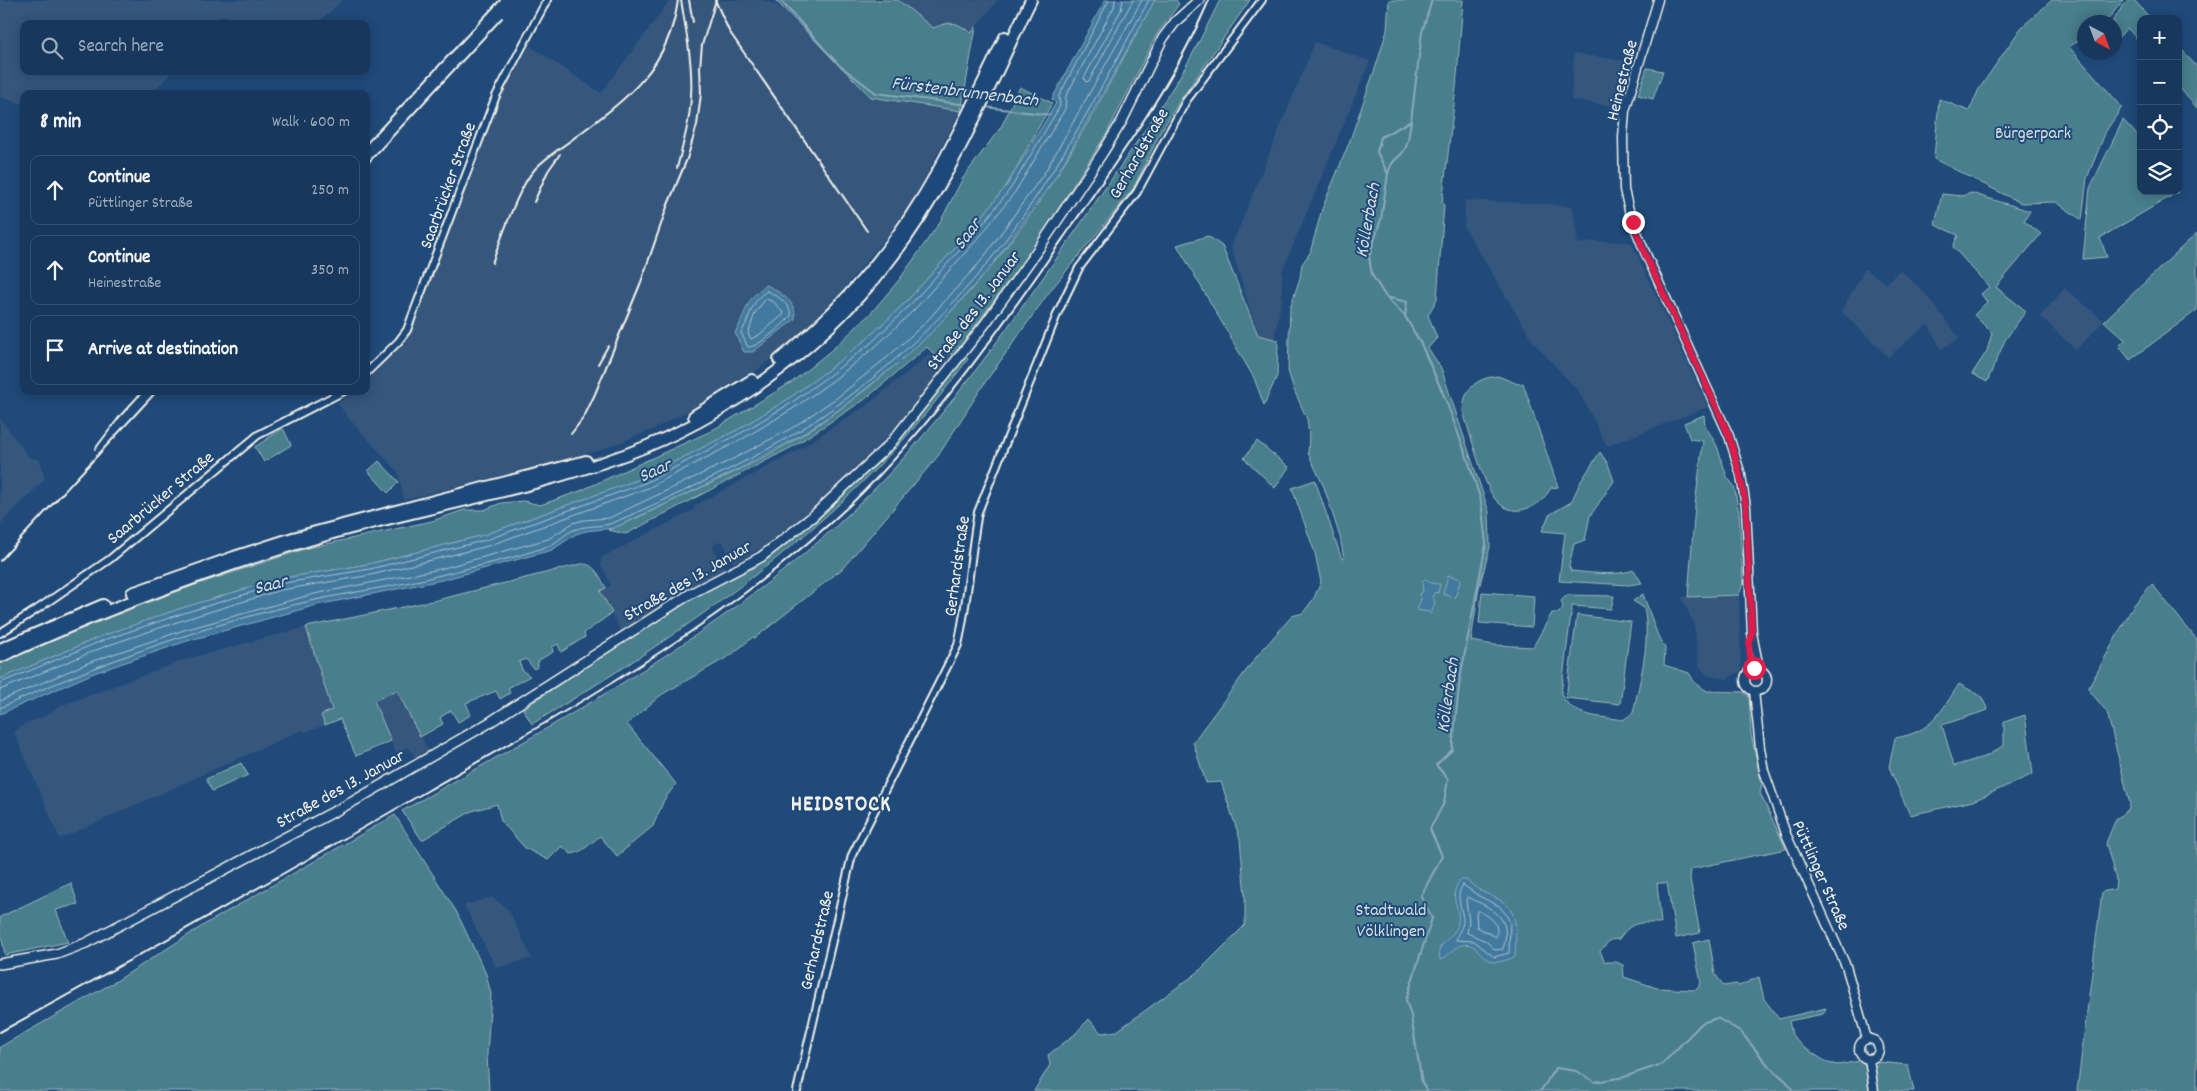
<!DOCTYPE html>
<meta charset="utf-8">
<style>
:root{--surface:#17385c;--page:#244365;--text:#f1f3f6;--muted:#9eacbb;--line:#365272}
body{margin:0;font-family:Dekko,sans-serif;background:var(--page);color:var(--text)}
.controls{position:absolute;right:15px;top:15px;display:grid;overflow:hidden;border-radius:10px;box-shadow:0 2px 12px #0003}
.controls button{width:45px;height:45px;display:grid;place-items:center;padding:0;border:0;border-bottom:1px solid var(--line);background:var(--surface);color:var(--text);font:25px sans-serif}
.compass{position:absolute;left:2077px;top:15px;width:45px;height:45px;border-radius:50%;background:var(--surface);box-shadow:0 2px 12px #0003;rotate:139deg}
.stop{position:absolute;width:15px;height:15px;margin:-11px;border:4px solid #e11d48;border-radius:50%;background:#fff}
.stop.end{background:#e11d48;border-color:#fff;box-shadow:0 1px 5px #0008}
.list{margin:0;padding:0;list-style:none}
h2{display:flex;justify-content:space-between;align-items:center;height:65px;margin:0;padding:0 20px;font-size:21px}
h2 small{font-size:16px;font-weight:400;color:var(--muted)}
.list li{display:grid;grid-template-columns:32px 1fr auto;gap:15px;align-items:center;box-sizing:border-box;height:70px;margin:0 10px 10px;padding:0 10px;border:1px solid var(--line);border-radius:10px}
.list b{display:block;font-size:19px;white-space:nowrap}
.list p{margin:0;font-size:16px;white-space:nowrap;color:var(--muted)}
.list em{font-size:16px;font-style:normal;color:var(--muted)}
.icon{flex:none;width:28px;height:28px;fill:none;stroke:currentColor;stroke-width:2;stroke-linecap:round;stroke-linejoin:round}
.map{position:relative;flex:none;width:2197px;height:1091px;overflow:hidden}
.search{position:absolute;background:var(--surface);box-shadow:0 2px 12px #0003;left:20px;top:20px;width:350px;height:55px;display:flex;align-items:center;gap:12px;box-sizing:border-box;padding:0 18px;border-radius:10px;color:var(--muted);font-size:19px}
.panel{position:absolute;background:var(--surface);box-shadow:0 2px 12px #0003;left:20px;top:90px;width:350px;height:305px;border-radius:10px}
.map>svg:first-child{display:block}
.built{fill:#34577d}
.green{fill:#497e8c;stroke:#9eb8ba}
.water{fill:#437a9f;stroke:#8aaabc}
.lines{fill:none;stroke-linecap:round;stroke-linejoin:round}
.shore{stroke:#adc1cb;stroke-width:1}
.stream{stroke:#8aaabc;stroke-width:2}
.tertiary-casing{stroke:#f4f1e8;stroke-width:10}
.secondary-casing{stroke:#f4f1e8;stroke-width:11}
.primary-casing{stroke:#f4f1e8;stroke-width:12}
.motorway-casing{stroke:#f4f1e8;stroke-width:14}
.tertiary{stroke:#1f4a7a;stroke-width:6}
.secondary{stroke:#1f4a7a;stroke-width:8}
.primary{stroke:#1f4a7a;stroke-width:9}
.motorway{stroke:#1f4a7a;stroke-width:10}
.rail{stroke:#f4f1e8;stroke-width:2}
.route{stroke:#e11d48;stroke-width:6}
.labels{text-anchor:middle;stroke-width:4;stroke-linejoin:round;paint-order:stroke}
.street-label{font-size:18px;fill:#f4f1e8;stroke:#1f4a7a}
.park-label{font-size:18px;fill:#dae0da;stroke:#1f4a7a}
.water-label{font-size:19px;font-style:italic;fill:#d9dfdd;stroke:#1f4a7a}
.district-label{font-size:22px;font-weight:bold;letter-spacing:1px;fill:#f4f1e8;stroke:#1f4a7a}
</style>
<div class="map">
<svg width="2197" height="1091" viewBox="0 0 2197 1091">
<rect width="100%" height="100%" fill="#1f4a7a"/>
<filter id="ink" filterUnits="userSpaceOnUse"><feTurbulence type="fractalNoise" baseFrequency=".02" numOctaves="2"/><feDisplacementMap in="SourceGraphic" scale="10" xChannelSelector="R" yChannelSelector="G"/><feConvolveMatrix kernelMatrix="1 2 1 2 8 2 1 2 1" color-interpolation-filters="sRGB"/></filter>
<g filter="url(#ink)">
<g class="built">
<path d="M0,0H343L316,24H234L223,15L215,24H24V71H172L152,94H50L47,92L43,94H24V102L20,103L0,97Z"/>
<path d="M670,0H763L778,5L871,97L961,111L907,211L818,321L741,383L652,430L598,451L404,500L398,472L348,418L338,403L353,391H366V379L403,342L410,331L505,86L530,46L601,93Z"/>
<path d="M898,0H998L971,33L948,23L933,28Z"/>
<path d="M1315,42L1370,61L1282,272V299L1274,339L1258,335L1231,247Z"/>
<path d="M1574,53L1630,62L1618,107L1571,100Z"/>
<path d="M1465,200L1548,204L1573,207L1578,244L1595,241L1631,242L1708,407L1607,446L1579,392L1534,343L1464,227Z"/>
<path d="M1865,269L1886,283L1900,270L1924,292L1960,339L1941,349L1928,324L1888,357L1841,311Z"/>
<path d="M2065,288L2104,321L2076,350L2040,316Z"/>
<path d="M944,351L954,355L904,420L845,479L795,524L760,549L733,563L722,541L715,544L713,548L724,570L696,584L621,632L600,591L611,585L601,565V558L695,509L694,506L795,452L868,404L932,352L935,355Z"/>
<path d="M0,418L29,457L40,460L45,479L0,524Z"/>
<path d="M1739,595L1741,671L1727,679L1708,676L1699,666L1694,624L1681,597Z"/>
<path d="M306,627L332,711L321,715L325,725L307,732L302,730L60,839L14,732L26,723L45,716L62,705L190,658Z"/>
<path d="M397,690L429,752L415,759L409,747L396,753L373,700Z"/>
<path d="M492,897L509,910L532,958L496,968L464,905Z"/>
</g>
<g class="green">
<path d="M775,0H898L933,28C952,21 955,21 971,33L976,27L961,111L871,97Z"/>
<path d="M1155,0H1176L1179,4L1157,34L1107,133L1035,245L954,355L944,351L936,356L927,347L864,400L792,447L626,534L608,530C635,520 661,506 687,494C725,477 764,459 799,437C893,377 972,299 1035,208C1080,143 1116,70 1155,0Z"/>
<path d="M1220,0H1250L1179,102L1160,133L1133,189L1050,291L984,384L938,456L842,569L755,638L753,637L731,655L661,695L627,724L676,784L664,800L653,826L617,856L600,836C591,843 582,853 571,854L562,846L548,860L525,848L501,821L497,804L472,811L422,840L402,811C546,729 691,651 818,542C918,456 988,356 1063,249C1102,193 1142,136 1179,78C1194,53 1207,26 1220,0Z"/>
<path d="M1389,0H1463L1456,88L1442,203L1444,205L1437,299L1428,315L1437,338L1428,348L1441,368L1489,512L1490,547L1479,588L1471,641L1494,645L1533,647L1552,613H1559L1563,607L1561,601L1567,595L1614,596L1611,609L1572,606L1561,694C1573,718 1599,716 1623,720L1633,713C1640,680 1651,642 1644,608L1633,601L1643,594L1658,636L1665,648L1664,665L1689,673L1695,683L1707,691L1743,692L1749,697L1751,734L1762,784L1760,793L1786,849L1691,869L1690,879L1700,933L1676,938L1667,883H1657L1661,923C1640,923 1632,920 1619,939L1610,940L1600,951L1605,962H1616L1623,965L1624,977L1657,988L1693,990L1697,989L1701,983L1693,943L1709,939L1715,974L1724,986L1736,984L1739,986L1759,977L1764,999L1779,1019L1826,1008L1823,1014L1789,1021L1792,1035L1803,1047L1828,1063L1838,1065L1859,1061L1857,1047H1865L1871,1074L1879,1062L1908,1065L1914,1091H1034L1050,1065L1048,1055L1074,1035L1089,1019L1101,1033L1117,1031L1197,973L1245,925V897L1240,839L1221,782L1206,783L1193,742L1257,656L1292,616L1303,613L1314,598L1321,582L1315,553L1292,488L1315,480L1341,557L1344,559L1340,537L1324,487L1308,453L1309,436L1307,419L1294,390L1288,371L1290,308L1300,278L1302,264L1310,253L1322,209L1349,143L1377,63L1387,30Z"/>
<path d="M2052,0H2123L2106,22H2084V37L2069,47L2122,107L2106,131L2087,178L2082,220L2056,202L2021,203L1934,159L1939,99L1969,111L1979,89L2021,28Z"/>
<path d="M2127,0H2134L2151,19H2141V43L2127,28L2115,41L2114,22H2112Z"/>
<path d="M2181,49L2197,67V108L2178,86V53Z"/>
<path d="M1647,68L1663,71L1653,99L1638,95Z"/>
<path d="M1020,87L1052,103L1007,185L974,227L906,302L867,339L828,370L788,399L739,429L643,478L484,535L369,564L278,579L182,608L102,636L0,679V662L146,601L308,548L432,521L464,510H484L501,503L523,501L540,505L580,491L711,431L792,382L835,347L871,313L899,280L940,222L963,178L1001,127Z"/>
<path d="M2123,120L2141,139V191L2178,192L2100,238L2107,257L2083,259L2090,188Z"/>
<path d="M1971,193L2030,211L2024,221L2041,234L1996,287L2026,311L2005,340L1987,382L1972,374L1987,351L1992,333L1974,315L1987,302L1981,294L1989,287L1953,247L1958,235L1935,225L1942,194L1962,196Z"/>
<path d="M2197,233V310L2130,360L2119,346L2125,340L2104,321Z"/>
<path d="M1208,236L1222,246L1258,335L1278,340L1277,376L1264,405L1254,378L1177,245Z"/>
<path d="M965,356L968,359C945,390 921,421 894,450C790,561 662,646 532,724L523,709L656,619L684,602L755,567L780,549L841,496L892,447Z"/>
<path d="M1498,376L1518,384L1523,383L1558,487L1551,488C1544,499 1538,506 1525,509C1514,513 1502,508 1495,499C1483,484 1470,432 1463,412C1463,389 1476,378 1498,376Z"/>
<path d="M1704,415L1705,425L1717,446L1727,477L1734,486L1739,513L1743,583L1739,595L1688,597L1695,505L1703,441L1690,439L1684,423Z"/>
<path d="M282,429L284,430L291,445L264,462L255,447Z"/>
<path d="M1257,441L1289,467L1275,488L1244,458Z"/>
<path d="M1600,452L1608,464L1614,481L1590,516L1585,540L1574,544L1569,566L1571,571C1591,573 1616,576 1634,570L1642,583L1629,585L1559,581L1565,533L1542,531L1549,515L1571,502L1581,481Z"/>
<path d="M379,461L399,482L388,493L368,471Z"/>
<path d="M581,564C595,563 600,577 606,588L600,591L612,613L584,633L585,637L561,652L558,644L552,647L553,652L539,660L537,667L534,669L526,659L519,662L523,671L530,676L508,688L510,693L500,699L496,691L466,703L471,715L458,722L451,710L440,718L443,724L420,737L397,690L374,701L391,741L356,756L340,719L325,725L321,715L332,710L306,627L437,600Z"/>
<path d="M2152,584L2197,640V1091H2077L2102,892L2115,889L2116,880L2106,843L2116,819L2128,810L2130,804L2107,712L2088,689L2133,606Z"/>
<path d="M1482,592L1534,596L1532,627L1479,623Z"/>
<path d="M1577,615L1631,622L1620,704L1566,698Z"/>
<path d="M1959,684L1981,696L1988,710L1942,725L1954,766L1987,756L2004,745V722L2025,715L2033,774L1973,801L1910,815L1889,767L1895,738C1932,732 1940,713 1959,684Z"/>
<path d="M241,763L248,775L212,791L206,779Z"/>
<path d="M395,815L456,911L486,974L491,994L487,1054L489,1091H0V1047L118,980L207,923Z"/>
<path d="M71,883L78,904L56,910L68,942L5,955L0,929V917Z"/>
</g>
<g class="water">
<path d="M1105,0H1155L1055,178L990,268L933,331L898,363L844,406L798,437L735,471L614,528L586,531L576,534L552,550L442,580L317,605L187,641L94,673L0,714V679L102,636L182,608L278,579L369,564L484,535L643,478L739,429L788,399L828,370L867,339L906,302L974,227L1007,185L1056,103L1052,99Z"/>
<path d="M767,285C781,293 797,302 795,319L753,352H744L735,333C748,312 743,300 767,285Z"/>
<path d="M1448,575L1461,579L1455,598L1443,594Z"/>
<path d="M1426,579L1430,583L1440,584L1438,593L1435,592L1432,597L1435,602L1431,614L1429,612L1417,610L1421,599L1419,594L1423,592L1422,582Z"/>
<path d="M1460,880H1467C1476,890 1488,894 1500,900C1520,910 1516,938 1515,957C1509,959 1502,962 1495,962C1482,962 1477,940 1462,945C1452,947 1449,958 1440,960L1439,949C1444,941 1457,933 1458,923C1461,905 1447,898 1460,880Z"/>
</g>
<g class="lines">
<g class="shore">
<path d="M1123,0L1121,10L1084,78L1086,82L1089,81L1133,0"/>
<path d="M767,291C777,295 791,305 791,316C782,325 759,347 748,347L741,333C751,317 750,301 767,291Z"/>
<path d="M766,299L774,302L784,314L759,335L751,339L748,334L755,313Z"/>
<path d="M0,683L104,640L184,613L279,584L370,569L486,540L645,483L741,433L791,403L831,374L871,343L910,305L978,230L1011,188L1060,106L1059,96L1109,0"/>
<path d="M0,690L106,646L186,619L281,590L371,575L488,546L648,488L744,438L794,408L835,379L875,347L914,310L982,234L1015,192L1065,109L1066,96L1114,7L1115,0"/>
<path d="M0,701L90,662L184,630L314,594L440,569L548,539L573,523L584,520L609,518L729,461L792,428L838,397L890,355L925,323L981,261L1045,172L1142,0"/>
<path d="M0,708C101,662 207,624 315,600C357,591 399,586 441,575C476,566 517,558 551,545C559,541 565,533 574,530C588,524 602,528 615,522C676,495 737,468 794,434C866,390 932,331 985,266C1052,185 1099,91 1149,0"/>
<path d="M1463,885L1479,896L1499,906L1505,913L1510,922L1509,953L1494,957L1474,941L1456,940C1457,933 1463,928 1463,921C1463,909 1454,896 1463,885Z"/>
<path d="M1468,897C1492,909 1513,916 1503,949L1495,950L1486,941L1467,933L1469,922L1466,900Z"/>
<path d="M1479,911C1491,917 1500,923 1496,937L1477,927L1476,913Z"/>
</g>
<g class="stream">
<path d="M780,0L839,65L876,93L968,105"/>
<path d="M985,107L1050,115"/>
<path d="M1388,174C1393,155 1398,162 1405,149C1409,142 1409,130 1411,122"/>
<path d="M1387,298L1405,316"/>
<path d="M1427,1091L1422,1083L1411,1016L1406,1000L1432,918L1421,896L1442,856L1430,829L1444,803L1448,779L1436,765L1452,750L1460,678L1486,544L1481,501L1469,463L1445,398L1421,344L1405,316L1407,302L1386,297L1372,275L1369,257L1381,219L1388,174L1377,152L1381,137L1411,121L1422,32L1432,0"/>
<path d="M1540,1091C1547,1084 1549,1075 1556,1068L1576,1071L1595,1082L1624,1077L1662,1064L1702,1023L1717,1018L1740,1031L1768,1065L1787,1082L1793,1091"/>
</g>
<defs>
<g id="tertiary">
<path d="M366,373L398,342L407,330L496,96L547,0"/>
<path d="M0,633L36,610L110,559L258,435L344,391"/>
<path d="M797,1091L852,855L958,645C968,601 970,556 978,512L1058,312L1079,268L1137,192L1186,101L1262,0"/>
</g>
<g id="secondary">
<path d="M1658,0L1625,111L1623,137L1624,190L1631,218L1645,252L1729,436L1741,475L1746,507L1752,633L1759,668"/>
<circle cx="1756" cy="680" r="11"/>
<path d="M1754,691L1760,748L1764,771L1786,834L1846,966L1867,1039"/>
<circle cx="1869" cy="1049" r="10"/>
<path d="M1869,1059L1874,1091"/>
</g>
<path id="primary" d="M0,964L57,954L86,943L354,801L487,724L690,594L761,557L812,517L891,443L985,324L1039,248L1103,152L1122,121L1163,38L1176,21L1199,0"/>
<g id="motorway">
<path d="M779,360C844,308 899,242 939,169C963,126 984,81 1005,37"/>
<path d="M694,416L752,380"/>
<path d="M132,593L234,557L293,538L586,461"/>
<path d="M0,649L103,605"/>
<path d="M0,657C108,608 219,566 333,533C431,506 532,489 627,454C725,418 815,352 881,271C947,191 986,92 1031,0"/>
</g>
</defs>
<use href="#tertiary" class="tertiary-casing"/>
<use href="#secondary" class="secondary-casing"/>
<use href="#primary" class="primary-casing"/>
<use href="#motorway" class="motorway-casing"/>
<use href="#tertiary" class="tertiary"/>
<use href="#secondary" class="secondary"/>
<use href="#primary" class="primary"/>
<use href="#motorway" class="motorway"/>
<g class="rail">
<path d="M689,0L693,22"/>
<path d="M715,0L729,31L867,231"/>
<path d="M366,144L500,0"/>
<path d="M366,165L502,18"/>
<path d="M677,168C683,144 690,121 691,96C693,64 686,31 681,0"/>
<path d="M534,202L548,171L560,154"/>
<path d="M492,263C502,238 518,187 535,169C546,157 561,148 574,138C625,100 669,69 678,0"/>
<path d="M598,364L608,346"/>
<path d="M571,434L584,417L595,394L641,282L667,207L687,159L697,125L701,94L700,67L702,45L716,0"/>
<path d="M95,449L120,416L143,391"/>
<path d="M0,561L157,391"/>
<path d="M0,1032C143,954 285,873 427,791C575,706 726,623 851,504C936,422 1002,326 1069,230C1120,156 1174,83 1209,0"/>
</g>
</g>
</g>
<g class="lines" filter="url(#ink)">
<path class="route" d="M1633,222L1644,252L1716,406L1729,436L1740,475L1746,507L1752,633L1749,644L1751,670L1754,668"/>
</g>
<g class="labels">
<g class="street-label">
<text transform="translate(1621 80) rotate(-76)" y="6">Heinestraße</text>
<text transform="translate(1138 153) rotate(-60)" y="6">Gerhardstraße</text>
<text transform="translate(447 185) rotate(-70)" y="6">Saarbrücker Straße</text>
<text transform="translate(973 310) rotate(-53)" y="6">Straße des 13. Januar</text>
<text transform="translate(160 497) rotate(-40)" y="6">Saarbrücker Straße</text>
<text transform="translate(956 566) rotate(-82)" y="6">Gerhardstraße</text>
<text transform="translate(687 580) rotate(-30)" y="6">Straße des 13. Januar</text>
<text transform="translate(340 788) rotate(-29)" y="6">Straße des 13. Januar</text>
<text transform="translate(1822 875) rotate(66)" y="6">Püttlinger Straße</text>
<text transform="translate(816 940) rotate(-77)" y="6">Gerhardstraße</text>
</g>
<g class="park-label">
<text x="2033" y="138">Bürgerpark</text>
<text x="1391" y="915">Stadtwald<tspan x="1391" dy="21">Völklingen</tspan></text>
</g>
<g class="water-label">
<text transform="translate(965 90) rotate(7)" y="7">Fürstenbrunnenbach</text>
<text transform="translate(1366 220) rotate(-80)" y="7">Köllerbach</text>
<text transform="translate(966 233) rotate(-53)" y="7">Saar</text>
<text transform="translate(654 469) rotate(-24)" y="7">Saar</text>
<text transform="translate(270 583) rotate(-14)" y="7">Saar</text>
<text transform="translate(1446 695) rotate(-82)" y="7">Köllerbach</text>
</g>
<g class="district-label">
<text x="841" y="810">HEIDSTOCK</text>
</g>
</g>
</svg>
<div class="controls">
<button>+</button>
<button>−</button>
<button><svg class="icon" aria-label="locate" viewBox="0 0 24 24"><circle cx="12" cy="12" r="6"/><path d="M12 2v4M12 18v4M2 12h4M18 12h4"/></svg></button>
<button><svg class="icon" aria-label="layers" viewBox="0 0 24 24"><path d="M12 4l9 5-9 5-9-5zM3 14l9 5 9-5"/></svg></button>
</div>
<svg class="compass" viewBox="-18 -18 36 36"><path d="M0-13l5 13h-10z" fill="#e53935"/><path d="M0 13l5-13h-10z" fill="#9eacbb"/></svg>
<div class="stop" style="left:1754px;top:668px"></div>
<div class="stop end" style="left:1633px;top:222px"></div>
<div class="search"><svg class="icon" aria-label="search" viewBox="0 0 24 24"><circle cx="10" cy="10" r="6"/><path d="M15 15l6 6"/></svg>Search here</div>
<section class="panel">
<h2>8 min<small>Walk · 600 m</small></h2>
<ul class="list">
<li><svg class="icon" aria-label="ahead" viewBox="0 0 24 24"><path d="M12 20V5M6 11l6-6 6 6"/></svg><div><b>Continue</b><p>Püttlinger Straße</p></div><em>250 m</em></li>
<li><svg class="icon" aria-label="ahead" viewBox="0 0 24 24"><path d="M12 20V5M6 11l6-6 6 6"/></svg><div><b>Continue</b><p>Heinestraße</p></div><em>350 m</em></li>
<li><svg class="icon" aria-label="arrive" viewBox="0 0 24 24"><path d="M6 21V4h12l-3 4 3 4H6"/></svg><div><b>Arrive at destination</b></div></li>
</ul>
</section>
</div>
